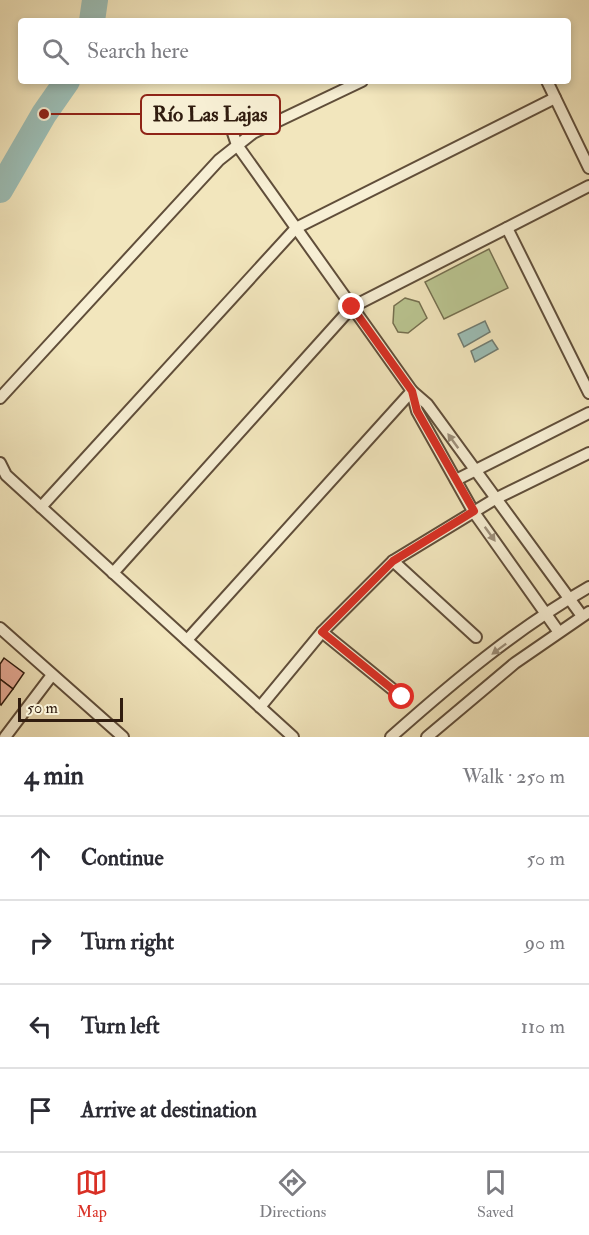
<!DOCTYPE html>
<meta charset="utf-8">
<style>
:root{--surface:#fff;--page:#f7f7f7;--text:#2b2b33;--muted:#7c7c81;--line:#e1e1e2;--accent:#d93025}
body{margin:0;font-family:"IM FELL Double Pica",serif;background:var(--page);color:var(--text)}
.scale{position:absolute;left:18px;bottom:15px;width:105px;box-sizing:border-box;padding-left:6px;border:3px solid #301c0f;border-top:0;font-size:16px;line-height:21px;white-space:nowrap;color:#301c0f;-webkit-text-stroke:4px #f7efd4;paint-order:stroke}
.stop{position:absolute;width:18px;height:18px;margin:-14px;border:4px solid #d93025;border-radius:50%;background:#fff}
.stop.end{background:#d93025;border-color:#fff;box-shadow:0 2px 6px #0008}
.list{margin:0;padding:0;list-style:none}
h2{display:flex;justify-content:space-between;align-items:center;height:78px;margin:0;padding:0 24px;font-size:26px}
h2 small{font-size:20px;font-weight:400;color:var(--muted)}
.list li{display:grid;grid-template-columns:39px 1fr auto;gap:18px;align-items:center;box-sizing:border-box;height:84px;padding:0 24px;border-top:2px solid var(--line)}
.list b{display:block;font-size:22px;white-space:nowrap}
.list em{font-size:20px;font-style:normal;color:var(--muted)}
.icon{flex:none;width:33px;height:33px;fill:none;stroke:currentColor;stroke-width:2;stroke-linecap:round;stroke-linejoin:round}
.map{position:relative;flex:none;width:589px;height:737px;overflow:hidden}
.search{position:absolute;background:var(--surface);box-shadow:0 3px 9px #0003;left:18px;right:18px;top:18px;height:66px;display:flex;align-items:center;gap:15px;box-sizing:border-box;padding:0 21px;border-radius:6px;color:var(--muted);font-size:22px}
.sheet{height:414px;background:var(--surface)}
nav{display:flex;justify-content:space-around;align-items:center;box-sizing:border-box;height:84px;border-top:2px solid var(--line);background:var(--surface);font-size:16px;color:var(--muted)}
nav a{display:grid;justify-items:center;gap:3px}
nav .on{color:var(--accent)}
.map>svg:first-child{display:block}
.green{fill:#bac591;stroke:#757050;stroke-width:1.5}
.water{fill:#9cbeb6;stroke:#717d73;stroke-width:1.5}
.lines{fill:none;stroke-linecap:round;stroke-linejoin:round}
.river{stroke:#9cbeb6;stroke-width:26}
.building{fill:#e7ac97;stroke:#301c0f;stroke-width:1.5}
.minor-casing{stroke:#604e3a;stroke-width:14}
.minor{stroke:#f7efd4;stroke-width:10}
.oneway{fill:#9d907b}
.route{stroke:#d93025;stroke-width:8}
.leader{fill:none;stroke:#8f2418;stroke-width:2}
.callout-dot{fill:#8f2418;stroke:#f7efd4;stroke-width:2}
.callout{fill:#f7efd4;stroke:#8f2418;stroke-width:2}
.callout-label{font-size:21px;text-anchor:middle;font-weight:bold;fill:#301c0f}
</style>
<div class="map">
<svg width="589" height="737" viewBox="0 0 589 737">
<rect width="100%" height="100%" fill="#f2e6bd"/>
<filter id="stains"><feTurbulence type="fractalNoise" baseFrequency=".00333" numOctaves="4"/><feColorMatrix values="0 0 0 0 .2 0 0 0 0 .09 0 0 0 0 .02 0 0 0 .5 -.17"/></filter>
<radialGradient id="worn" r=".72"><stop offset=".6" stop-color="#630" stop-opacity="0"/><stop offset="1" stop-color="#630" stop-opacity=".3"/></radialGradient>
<g class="green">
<path d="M489,249L508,288L444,319L425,282Z"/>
<path d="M405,298L419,302L427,318L408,333L398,332L393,323L394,306Z"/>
</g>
<g class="water">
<path d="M485,321L490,332L464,347L458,334Z"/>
<path d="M492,340L498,349L475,362L471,351Z"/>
</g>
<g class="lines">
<g class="river">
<path d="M92,21L95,0"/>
<path d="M0,190L44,114L67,81"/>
</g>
</g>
<g class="building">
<path d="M4,658L24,673L13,689L0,679V664Z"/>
<path d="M0,679L13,689L1,705L0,704Z"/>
</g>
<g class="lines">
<defs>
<g id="minor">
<path d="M547,81L589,168"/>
<path d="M230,124L237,145L412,391L427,404L582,616"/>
<path d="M507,228L589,393"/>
<path d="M412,392L417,411L473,511L558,631"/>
<path d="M0,398L219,160L253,133L362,81"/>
<path d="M0,463L6,475L293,737"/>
<path d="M456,480L589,413"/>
<path d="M41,507L296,228L555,98"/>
<path d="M393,561L476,637"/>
<path d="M113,573L352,307L589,186"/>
<path d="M0,628L123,737"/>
<path d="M322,632L402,697"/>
<path d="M187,640L412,391"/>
<path d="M260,707L322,632L393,561L495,499L589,453"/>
<path d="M5,737L52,675"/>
<path d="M391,737C453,682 517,628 589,587"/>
<path d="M427,737L515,663L589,612"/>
</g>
</defs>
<use href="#minor" class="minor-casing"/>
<use href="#minor" class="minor"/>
</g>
<defs><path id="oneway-solid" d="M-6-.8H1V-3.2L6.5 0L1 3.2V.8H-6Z" transform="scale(1.5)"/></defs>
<g class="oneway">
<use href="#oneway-solid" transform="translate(453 441) rotate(-126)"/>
<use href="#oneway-solid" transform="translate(490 534) rotate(54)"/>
<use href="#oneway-solid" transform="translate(499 649) rotate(143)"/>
</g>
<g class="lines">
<path class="route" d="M352,307L412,391L417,411L474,511L393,561L322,632L402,697"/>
</g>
<path class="leader" d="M44 114L141 114"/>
<circle class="callout-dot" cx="44" cy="114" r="6"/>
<rect class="callout" x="141" y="95" width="139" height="39" rx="6"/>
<g class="callout-label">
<text x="210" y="121">Río Las Lajas</text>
</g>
<rect width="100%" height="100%" filter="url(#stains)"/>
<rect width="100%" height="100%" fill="url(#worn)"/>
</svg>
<div class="scale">50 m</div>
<div class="stop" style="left:402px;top:697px"></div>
<div class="stop end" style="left:352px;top:307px"></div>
<div class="search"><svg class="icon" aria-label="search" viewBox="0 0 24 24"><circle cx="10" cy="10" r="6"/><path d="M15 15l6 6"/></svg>Search here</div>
</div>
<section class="sheet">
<h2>4 min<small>Walk · 250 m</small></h2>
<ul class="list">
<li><svg class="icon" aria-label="ahead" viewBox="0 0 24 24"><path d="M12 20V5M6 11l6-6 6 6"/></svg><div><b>Continue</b></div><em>50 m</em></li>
<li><svg class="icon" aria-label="right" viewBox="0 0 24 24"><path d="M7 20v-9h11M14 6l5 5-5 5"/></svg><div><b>Turn right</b></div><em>90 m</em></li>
<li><svg class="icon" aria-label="left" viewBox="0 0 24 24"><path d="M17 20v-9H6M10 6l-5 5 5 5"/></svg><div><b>Turn left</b></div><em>110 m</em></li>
<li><svg class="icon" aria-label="arrive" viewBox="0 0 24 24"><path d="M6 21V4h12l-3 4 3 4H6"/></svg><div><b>Arrive at destination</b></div></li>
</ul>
</section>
<nav>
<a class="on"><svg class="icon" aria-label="map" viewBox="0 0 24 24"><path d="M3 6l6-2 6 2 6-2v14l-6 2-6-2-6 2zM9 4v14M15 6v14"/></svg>Map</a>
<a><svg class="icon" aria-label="directions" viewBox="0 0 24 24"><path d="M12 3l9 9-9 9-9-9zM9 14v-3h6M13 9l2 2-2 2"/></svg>Directions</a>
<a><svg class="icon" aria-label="saved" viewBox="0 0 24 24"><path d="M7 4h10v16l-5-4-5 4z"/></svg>Saved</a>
</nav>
